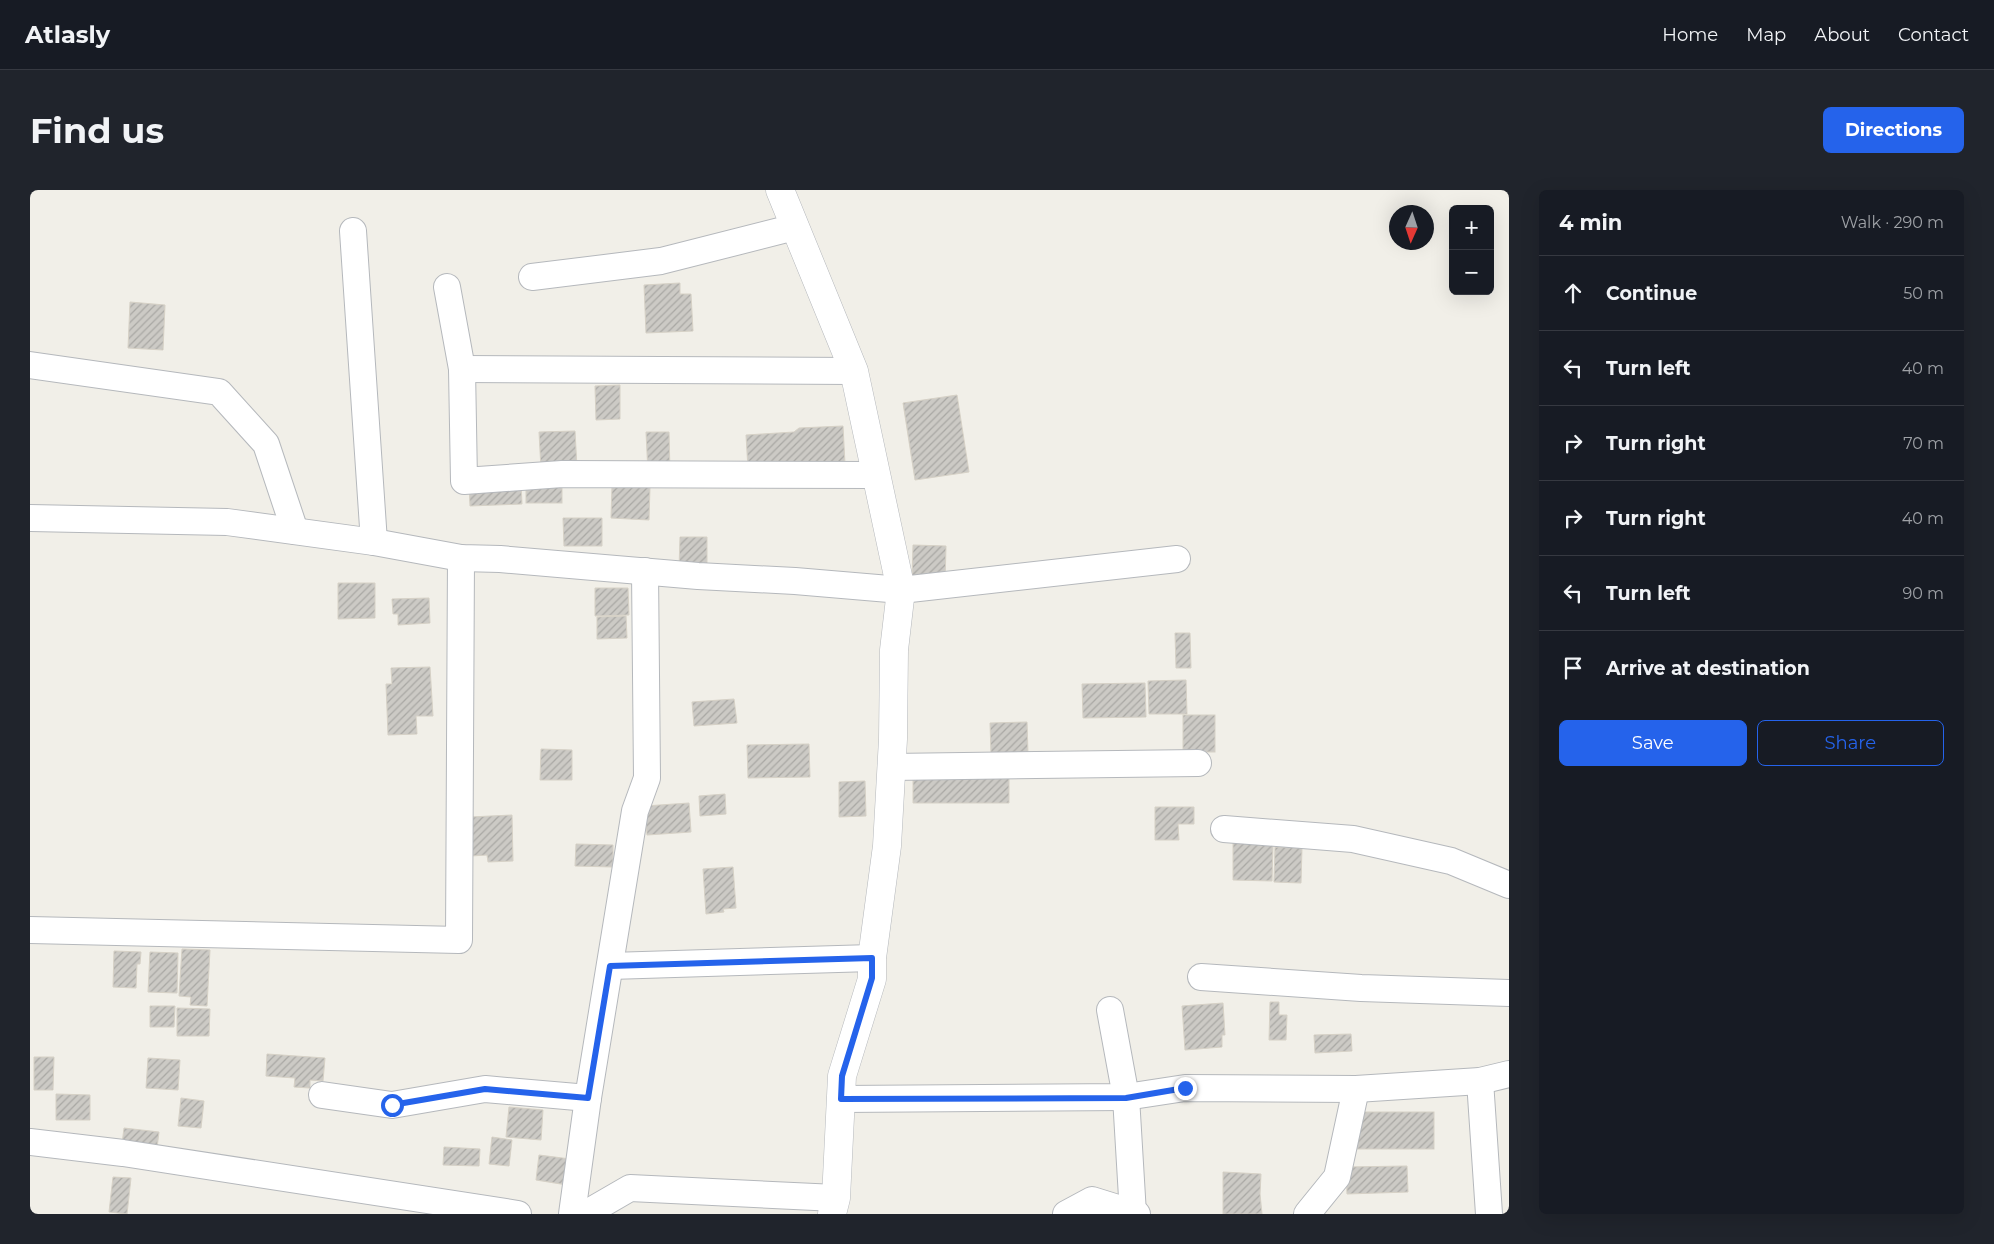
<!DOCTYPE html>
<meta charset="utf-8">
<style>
:root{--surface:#171b24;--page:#20242c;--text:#f1f3f6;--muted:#9ea1a6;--line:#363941;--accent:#2563eb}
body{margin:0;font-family:Montserrat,sans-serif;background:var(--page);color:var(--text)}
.controls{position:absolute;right:15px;top:15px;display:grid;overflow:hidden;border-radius:8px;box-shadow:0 5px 20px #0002}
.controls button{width:45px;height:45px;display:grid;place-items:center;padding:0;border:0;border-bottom:1px solid var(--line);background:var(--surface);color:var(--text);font:25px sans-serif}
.compass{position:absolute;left:1359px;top:15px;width:45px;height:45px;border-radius:50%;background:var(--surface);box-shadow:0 5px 20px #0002;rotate:183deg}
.stop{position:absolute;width:15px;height:15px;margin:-11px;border:4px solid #2563eb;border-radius:50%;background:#fff}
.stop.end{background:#2563eb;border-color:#fff;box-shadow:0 1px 5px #0008}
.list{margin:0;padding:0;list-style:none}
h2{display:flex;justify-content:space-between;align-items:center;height:65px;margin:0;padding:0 20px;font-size:21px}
h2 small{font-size:16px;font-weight:400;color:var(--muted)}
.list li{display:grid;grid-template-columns:32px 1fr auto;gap:15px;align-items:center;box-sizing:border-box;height:75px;padding:0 20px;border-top:1px solid var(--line)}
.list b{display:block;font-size:19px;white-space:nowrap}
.list em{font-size:16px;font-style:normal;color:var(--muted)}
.actions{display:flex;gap:10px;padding:15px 20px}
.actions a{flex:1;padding:11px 0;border:1px solid var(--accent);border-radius:8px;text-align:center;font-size:18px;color:var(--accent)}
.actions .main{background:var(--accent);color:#fff}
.icon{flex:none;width:28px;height:28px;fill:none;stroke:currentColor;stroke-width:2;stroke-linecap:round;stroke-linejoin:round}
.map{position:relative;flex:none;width:1479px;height:1024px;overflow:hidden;border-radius:8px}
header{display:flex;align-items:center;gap:30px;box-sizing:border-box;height:70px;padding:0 25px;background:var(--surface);border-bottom:1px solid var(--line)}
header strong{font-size:24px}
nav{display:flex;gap:28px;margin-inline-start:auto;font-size:18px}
.intro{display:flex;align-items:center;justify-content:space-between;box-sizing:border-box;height:120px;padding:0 30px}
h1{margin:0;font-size:35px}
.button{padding:12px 22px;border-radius:8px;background:var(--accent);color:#fff;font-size:18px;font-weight:700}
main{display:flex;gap:30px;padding:0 30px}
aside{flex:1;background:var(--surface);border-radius:8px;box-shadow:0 5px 20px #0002}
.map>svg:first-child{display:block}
.building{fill:url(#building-hatch);stroke:#d6d1c6}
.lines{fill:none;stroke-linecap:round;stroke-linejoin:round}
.minor-casing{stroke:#b5b8bc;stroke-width:28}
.tertiary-casing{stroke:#b5b8bc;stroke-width:29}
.minor{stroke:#fff;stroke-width:26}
.tertiary{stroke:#fff;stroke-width:28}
.route{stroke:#2563eb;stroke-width:6}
</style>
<header>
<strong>Atlasly</strong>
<nav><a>Home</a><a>Map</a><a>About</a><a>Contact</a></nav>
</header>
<div class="intro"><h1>Find us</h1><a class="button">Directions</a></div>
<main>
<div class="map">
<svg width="1479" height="1024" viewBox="0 0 1479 1024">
<defs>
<pattern id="building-hatch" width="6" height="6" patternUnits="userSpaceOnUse" patternTransform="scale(1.25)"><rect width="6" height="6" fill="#cccac5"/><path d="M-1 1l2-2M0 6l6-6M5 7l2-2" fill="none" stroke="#a9a8a4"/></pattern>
</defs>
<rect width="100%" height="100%" fill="#f1efe8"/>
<g class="building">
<path d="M650,93V104H661L663,141L616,143L614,95Z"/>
<path d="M100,112L135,115L133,160L98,158Z"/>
<path d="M590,195V229L566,230L565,196Z"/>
<path d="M927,205L939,282L885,290L873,213Z"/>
<path d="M813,236L815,274L718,279L716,245L764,242L769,238Z"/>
<path d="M545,241L547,278L511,279L509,242Z"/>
<path d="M616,242H639L640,282L618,283Z"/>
<path d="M491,293L492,314L440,316L439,295Z"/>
<rect x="496" y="293" width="36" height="20"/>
<path d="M582,295L620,297L619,330L581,328Z"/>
<path d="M533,328H572V356H534Z"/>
<path d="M650,347H677V379H649Z"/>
<path d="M883,355L916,356L915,392L882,391Z"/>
<path d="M308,393H345V428L308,429Z"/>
<path d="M565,398H598L599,425L565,426Z"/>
<path d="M399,408L400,433L368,435V424H363L362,409Z"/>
<path d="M596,426L597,448L567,449V427Z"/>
<path d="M1145,443H1160L1161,478H1146Z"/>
<path d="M400,477L403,526H386L387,544L358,545L356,494H362L361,478Z"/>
<path d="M1156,490L1157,524H1119L1118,491Z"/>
<path d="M1115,493L1116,527L1053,528L1052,494Z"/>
<path d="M704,509L707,533L664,536L662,512Z"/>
<rect x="1153" y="525" width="32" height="37"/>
<path d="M997,532L998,564H961L960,533Z"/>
<path d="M779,554L780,587L718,588L717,555Z"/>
<path d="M511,559L542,560V590H510Z"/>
<path d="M979,582V613H883V583Z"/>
<path d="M835,591L836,626L809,627V592Z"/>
<path d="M695,604L696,624L670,626L669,606Z"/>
<path d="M659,613L661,642L617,645L615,616Z"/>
<path d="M1125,617H1164V634H1148L1149,650H1125Z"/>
<path d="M482,625L483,671L458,672L457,665L441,666L440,627Z"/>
<path d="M1203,653L1243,654L1242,691L1203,690Z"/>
<path d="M546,654L583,655V677L545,676Z"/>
<path d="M1245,657L1272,658L1271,693L1244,692Z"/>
<path d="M703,677L706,718L693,719L694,722L676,724L673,679Z"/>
<path d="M152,759L180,760L177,816L160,815L161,807L149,806Z"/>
<path d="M84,761L111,762L110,774H107L106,798L83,797Z"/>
<path d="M120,762L148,763L147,803L118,802Z"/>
<path d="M1240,812H1249V825H1257L1256,850H1239Z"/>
<path d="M1193,813L1195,845H1192V857L1155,860L1152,816Z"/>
<path d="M120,816H145L144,837H120Z"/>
<path d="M147,818L180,819L179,846H147Z"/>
<path d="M1321,844L1322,861L1285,863L1284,845Z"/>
<path d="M237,864L295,868L293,891L280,890V898L264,897L265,888L236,886Z"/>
<path d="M4,867H24L23,900H4Z"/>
<path d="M118,868L150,870L148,900L116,898Z"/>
<path d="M26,904L60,905V930H26Z"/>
<path d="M151,908L174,911L171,938L148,936Z"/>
<path d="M479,917L513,920L511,950L476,947Z"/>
<rect x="1327" y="922" width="77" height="37"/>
<path d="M94,938L129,942L127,958L92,954Z"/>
<path d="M462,947L482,950L479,976L459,974Z"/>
<path d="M414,957L450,959L449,976L413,975Z"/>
<path d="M509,965L548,970L537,995L506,990Z"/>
<path d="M1377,976L1378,1002L1317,1004L1316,977Z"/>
<path d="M1193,982L1231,984L1230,1004L1232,1024H1193Z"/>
<path d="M83,987L101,988L97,1024L79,1022Z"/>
</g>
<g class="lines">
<defs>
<g id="minor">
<path d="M323,41L344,352"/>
<path d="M502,87L631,71L765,37"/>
<path d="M417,97L432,179L434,291L532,284L846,285"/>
<path d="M0,175L189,202L236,254L265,341"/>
<path d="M432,179L824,181"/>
<path d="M0,328L197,332L344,352L431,368L470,369L668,386L765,391L871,400L1147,369"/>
<path d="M861,577L1168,573"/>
<path d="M1194,639L1323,649L1421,671L1479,695"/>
<path d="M0,740L429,750L431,368"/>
<path d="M580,776L842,768"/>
<path d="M1171,787L1331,798L1479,803"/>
<path d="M1080,820L1096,907L1103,1024"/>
<path d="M1450,891L1459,1024"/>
<path d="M292,905L362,915L455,899L558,908"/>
<path d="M811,909L1096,907L1155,898L1326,899L1450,891L1479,884"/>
<path d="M0,952L93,963L488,1024"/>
<path d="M542,1024L558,908L605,621L617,588L615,381"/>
<path d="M555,1024L600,998L806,1008"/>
<path d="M1036,1024L1062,1010L1107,1024"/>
<path d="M1277,1024L1307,987L1326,899"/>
</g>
<path id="tertiary" d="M750,0L824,181L871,400L864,460L863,549L857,656L842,768V789L812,886L806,1008L802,1024"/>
</defs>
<use href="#minor" class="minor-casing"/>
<use href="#tertiary" class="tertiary-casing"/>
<use href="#minor" class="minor"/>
<use href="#tertiary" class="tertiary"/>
</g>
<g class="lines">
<path class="route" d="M362,915L455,899L558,908L580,776L842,768V788L812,886L811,909L1096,908L1155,898"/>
</g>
</svg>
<div class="controls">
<button>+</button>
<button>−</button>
</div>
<svg class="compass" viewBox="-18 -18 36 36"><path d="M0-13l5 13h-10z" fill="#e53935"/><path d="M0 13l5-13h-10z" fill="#9ea1a6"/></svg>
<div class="stop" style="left:362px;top:915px"></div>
<div class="stop end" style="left:1155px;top:898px"></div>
</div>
<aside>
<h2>4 min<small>Walk · 290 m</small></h2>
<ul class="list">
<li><svg class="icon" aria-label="ahead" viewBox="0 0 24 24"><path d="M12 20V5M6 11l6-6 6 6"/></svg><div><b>Continue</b></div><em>50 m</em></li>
<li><svg class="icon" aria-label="left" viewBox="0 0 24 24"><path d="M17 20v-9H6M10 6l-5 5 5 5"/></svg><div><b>Turn left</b></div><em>40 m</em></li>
<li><svg class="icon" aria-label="right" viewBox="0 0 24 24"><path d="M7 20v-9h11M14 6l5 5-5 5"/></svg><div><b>Turn right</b></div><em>70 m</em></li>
<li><svg class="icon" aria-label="right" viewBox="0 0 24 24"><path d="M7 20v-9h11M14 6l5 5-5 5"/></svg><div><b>Turn right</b></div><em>40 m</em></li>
<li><svg class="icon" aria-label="left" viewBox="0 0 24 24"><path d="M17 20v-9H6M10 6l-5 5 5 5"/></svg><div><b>Turn left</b></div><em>90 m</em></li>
<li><svg class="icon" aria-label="arrive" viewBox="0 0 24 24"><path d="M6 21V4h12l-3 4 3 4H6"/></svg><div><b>Arrive at destination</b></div></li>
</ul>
<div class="actions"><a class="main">Save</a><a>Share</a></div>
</aside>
</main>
